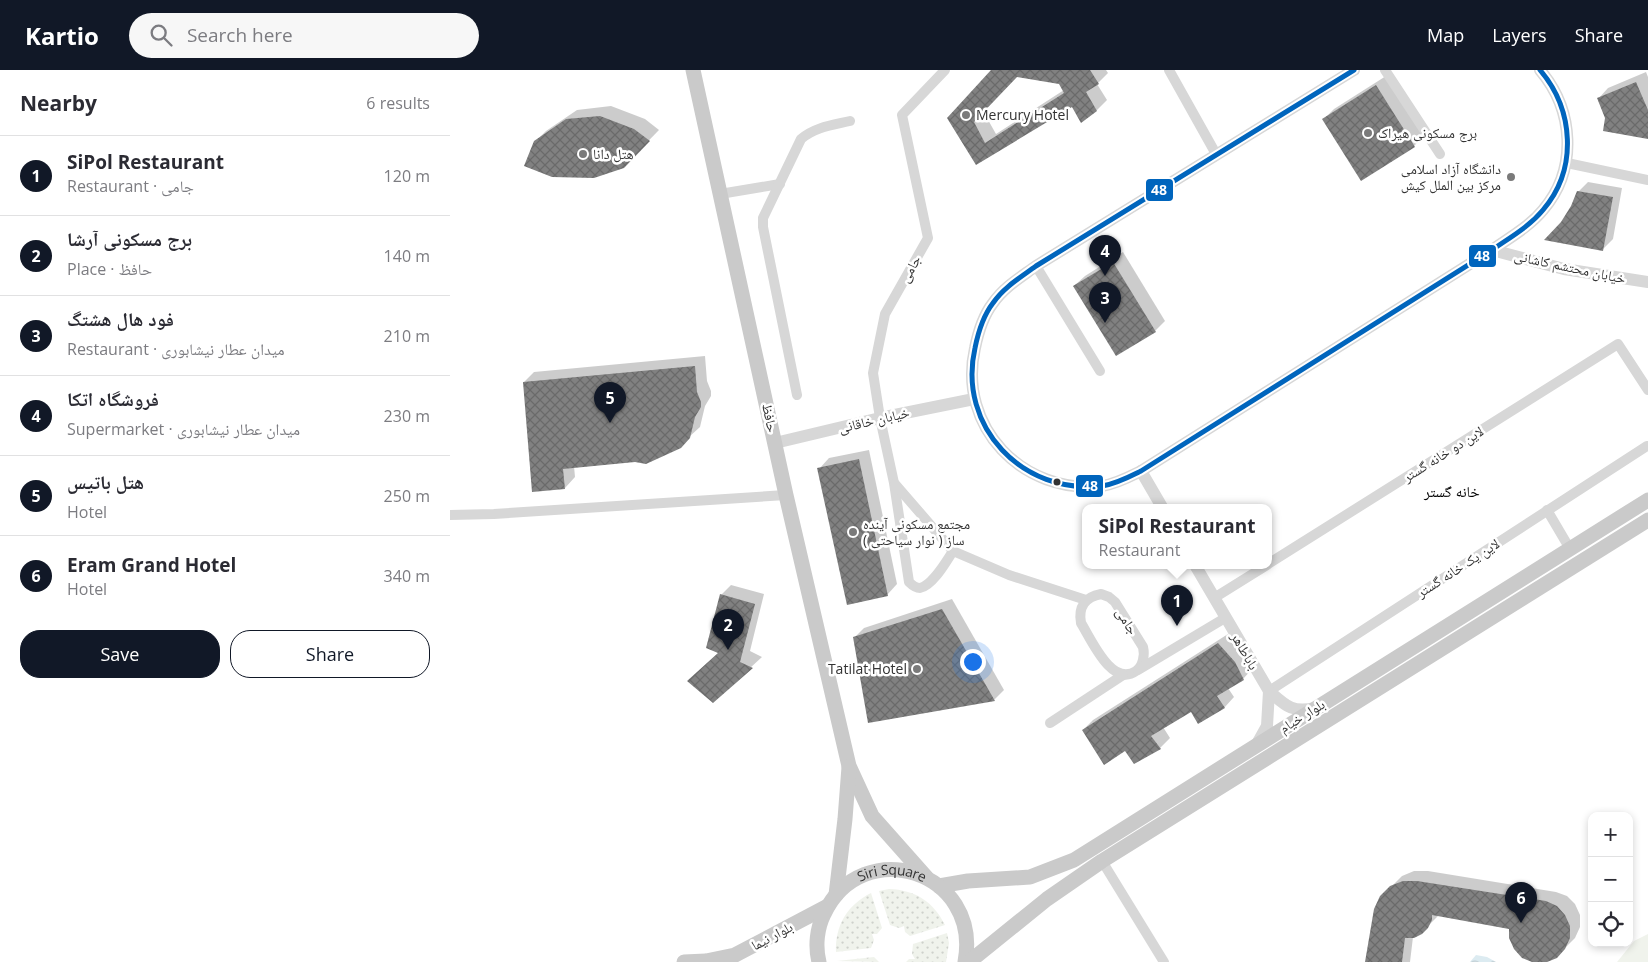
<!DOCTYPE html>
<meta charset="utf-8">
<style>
:root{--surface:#fff;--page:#f7f7f7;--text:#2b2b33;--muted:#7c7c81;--line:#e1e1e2;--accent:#111827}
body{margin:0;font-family:"Open Sans","Noto Naskh Arabic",sans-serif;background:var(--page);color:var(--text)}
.controls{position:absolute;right:15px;bottom:15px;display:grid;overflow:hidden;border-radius:10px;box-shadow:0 2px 8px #0003}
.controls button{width:45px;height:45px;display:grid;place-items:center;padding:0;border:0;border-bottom:1px solid var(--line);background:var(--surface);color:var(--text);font:25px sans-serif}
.you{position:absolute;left:522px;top:591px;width:18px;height:18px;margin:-12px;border:4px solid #fff;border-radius:50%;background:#1a73e8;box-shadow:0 0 0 8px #1a73e833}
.badge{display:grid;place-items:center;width:32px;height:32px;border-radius:50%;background:var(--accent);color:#fff;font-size:16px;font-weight:700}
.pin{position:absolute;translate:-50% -41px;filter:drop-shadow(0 1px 2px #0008)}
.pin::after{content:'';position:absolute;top:26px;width:18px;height:15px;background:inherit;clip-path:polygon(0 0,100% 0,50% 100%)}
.popup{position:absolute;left:632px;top:434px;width:190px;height:65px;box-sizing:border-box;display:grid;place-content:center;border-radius:10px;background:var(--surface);filter:drop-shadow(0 1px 4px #0005);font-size:16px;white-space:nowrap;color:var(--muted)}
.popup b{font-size:19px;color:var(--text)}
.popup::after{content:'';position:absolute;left:50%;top:100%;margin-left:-10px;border:10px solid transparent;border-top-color:var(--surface)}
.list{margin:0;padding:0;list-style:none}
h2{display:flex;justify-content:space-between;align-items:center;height:65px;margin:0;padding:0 20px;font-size:21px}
h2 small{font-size:16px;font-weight:400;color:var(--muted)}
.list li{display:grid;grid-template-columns:32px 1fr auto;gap:15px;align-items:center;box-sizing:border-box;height:80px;padding:0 20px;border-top:1px solid var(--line)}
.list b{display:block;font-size:19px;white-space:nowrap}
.list p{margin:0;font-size:16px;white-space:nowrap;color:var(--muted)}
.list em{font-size:16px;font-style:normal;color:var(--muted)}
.actions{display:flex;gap:10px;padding:15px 20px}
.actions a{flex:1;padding:11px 0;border:1px solid var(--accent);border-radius:20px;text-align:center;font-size:18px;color:var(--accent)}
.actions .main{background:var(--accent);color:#fff}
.icon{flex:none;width:28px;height:28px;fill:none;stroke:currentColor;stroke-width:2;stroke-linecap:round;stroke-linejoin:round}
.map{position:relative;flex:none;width:1198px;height:892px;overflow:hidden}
header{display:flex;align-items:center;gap:30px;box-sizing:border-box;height:70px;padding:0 25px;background:var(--accent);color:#fff}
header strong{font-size:24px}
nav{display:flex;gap:28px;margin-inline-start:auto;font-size:18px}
.search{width:350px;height:45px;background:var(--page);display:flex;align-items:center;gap:12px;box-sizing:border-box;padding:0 18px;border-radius:28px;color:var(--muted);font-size:19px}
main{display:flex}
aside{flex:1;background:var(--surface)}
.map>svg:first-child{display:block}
.grass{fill:url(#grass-dots)}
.green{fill:#f0f3ec}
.water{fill:url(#water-waves)}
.shadow{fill:#0003;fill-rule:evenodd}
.building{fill:url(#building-cross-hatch);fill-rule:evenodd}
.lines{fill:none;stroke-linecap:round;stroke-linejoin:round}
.minor{stroke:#d7d7d7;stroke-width:10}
.tertiary{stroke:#d7d7d7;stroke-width:12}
.primary{stroke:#cacaca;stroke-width:15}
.bus-1-casing{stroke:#fff;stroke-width:9}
.bus-1{stroke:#0065bd;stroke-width:5}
.poi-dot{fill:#7a7a7a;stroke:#fff;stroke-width:2}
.bus-dot{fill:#333;stroke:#fff;stroke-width:2}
.labels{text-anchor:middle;stroke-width:5;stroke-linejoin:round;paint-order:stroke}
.poi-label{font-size:14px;fill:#333;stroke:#fff;text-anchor:start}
.street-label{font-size:14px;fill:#333;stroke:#fff}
.neighbourhood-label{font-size:15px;fill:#000;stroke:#fff}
.line-badge{stroke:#fff;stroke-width:2}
.badge-label{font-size:14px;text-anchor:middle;font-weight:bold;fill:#fff}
</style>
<header>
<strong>Kartio</strong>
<div class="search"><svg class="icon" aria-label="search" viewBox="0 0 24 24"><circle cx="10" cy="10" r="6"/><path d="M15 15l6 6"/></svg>Search here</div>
<nav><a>Map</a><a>Layers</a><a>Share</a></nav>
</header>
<main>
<aside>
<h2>Nearby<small>6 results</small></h2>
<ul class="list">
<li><span class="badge">1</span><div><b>SiPol Restaurant</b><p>Restaurant · جامی</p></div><em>120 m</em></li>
<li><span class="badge">2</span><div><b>برج مسکونی آرشا</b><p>Place · حافظ</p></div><em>140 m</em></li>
<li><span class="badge">3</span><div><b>فود هال هشتگ</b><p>Restaurant · میدان عطار نیشابوری</p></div><em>210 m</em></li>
<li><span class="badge">4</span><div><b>فروشگاه اتکا</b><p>Supermarket · میدان عطار نیشابوری</p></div><em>230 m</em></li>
<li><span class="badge">5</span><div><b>هتل باتیس</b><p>Hotel</p></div><em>250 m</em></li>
<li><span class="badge">6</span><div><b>Eram Grand Hotel</b><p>Hotel</p></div><em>340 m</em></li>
</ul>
<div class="actions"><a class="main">Save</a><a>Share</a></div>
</aside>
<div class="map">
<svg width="1198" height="892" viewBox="0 0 1198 892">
<defs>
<pattern id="grass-dots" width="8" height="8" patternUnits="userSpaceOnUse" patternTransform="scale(1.25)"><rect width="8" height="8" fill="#f0f3ec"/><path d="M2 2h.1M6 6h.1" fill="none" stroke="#ced1cb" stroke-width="1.8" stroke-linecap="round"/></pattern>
<pattern id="water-waves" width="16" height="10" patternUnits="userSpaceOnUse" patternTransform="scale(1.25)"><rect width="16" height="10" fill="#dcebf1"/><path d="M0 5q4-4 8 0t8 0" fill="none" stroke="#bdcacf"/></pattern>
<pattern id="building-cross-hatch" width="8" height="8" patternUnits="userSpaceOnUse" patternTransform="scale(1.25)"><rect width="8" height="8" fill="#818181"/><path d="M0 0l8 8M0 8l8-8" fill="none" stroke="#6a6a6a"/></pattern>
</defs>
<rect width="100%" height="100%" fill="#fff"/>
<g class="grass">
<path d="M439,819C465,820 483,831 495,855L460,866L455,862L454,856L449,858L440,855L429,821Z"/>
<path d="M421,823L432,858L427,864H422L424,870L421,878L386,882C385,856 397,835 421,823Z"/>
<path d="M497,863L499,873L496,892H456L459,889H465L462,884L463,874Z"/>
<path d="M424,887L429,892L387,891Z"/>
</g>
<path class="green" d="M1198,864V892H1167L1184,871Z"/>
<path class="water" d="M1026,885L1037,887L1046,892H1020Z"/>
<g class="shadow">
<path d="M542,0H656L658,3L647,14L657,30L647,40L631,51L623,35L526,93L499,48ZM567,5L610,13L614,20L546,64L533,41Z"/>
<path d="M1196,2L1198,7V67L1154,60L1156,47L1148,29L1158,18Z"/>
<path d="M936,6L974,66L964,76L874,49L884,39Z"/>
<path d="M161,36L195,49L209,60L173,97L85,72L96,61L127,40Z"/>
<path d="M1138,112L1172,118L1163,169L1153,179L1112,152L1122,136L1128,122Z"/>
<path d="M673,182L715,251L705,261L624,216L635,206Z"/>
<path d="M255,286L257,311L261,321V326L255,336L250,357L239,367L185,391L124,396L125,407L115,418L74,312L84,302Z"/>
<path d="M419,380L447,514L437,525L369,399L379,388Z"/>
<path d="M281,515L314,524L300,581L312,587L263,632L269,582L271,525Z"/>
<path d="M502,529L554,620L544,630L404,568L414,558Z"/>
<path d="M778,564L803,598L793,609L778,618L784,627L774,638L741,640L713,657L720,668L710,678L676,680L633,660L643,650Z"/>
<path d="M964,801H978L1106,822L1117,826L1125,834L1130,845V857L1125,868L1106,887L1060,858L989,845L971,863L963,867L960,892H916L931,827L952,806Z"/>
</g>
<g class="building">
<path d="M541,0H640L649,14L636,22L647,41L631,53L622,37L526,95L497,48ZM567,7L609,14L614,23L535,73L524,52Z"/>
<path d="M1186,12L1198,40V69L1153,61L1155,48L1147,28Z"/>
<path d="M926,15L965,77L911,111L872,49Z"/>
<path d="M150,46L184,59L200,71L174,98L144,108L102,107L74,96L84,71L116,49Z"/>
<path d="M1127,121L1163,127L1153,181L1094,170L1111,152L1121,136Z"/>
<path d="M663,192L706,262L666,286L623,216Z"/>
<path d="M245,296L247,322L251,332V337L245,347L240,368L231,378L196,394L185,392L113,399L115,419L82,422L73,312Z"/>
<path d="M409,389L438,526L397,535L367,398Z"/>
<path d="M270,524L305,534L290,592L303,598L263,633L237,611L268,583L256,578Z"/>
<path d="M492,539L545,631L418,653L403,567Z"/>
<path d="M768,573L785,592L794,610L767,626L775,638L748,654L741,642L701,666L711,679L684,694L675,681L654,695L632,660Z"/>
<path d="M953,811H967L1096,831L1107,836L1115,845L1120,856V868L1115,879L1107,888L1097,892H1082L1072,888L1064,879L1059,868V859L982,845V850L978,858L972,864L964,868H955L952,892H915L924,839L930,826L940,816Z"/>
</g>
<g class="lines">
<g class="minor">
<path d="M495,0L452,45L478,168L435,244L423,303L430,348L444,413L459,512C462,515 465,518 470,518C483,515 496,492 503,481"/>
<path d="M719,0L766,84"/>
<path d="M935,0L990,84"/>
<path d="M1117,93L1198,110"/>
<path d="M270,124L330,114"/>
<path d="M586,196L650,301"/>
<path d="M347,325L313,157V148L351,69C365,57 383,55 400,51"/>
<path d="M445,414L503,481L559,505L636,530"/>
<path d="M1097,440L1120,479"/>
<path d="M0,445L44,444L336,425"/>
<path d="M818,494L1168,274L1198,320"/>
<path d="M651,524L659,527L665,532L693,577C695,585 693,596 686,601C662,618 641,569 631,553C628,537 635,527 651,524Z"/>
<path d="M764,528L817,495"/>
<path d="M688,600L775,548"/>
<path d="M819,621L1197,376"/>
<path d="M600,653L673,605"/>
<path d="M652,791L714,892"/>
</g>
<g class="tertiary">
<path d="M904,0L586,196C571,207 554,217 543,233C533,246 528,263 525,278C507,357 573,425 652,416C666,414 679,407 691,401L1042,180C1059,168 1079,157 1093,140C1128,99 1124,40 1090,0"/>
<path d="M1042,180L1114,199L1198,212"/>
<path d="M325,373L430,348L524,329"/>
<path d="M691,401L712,437"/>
<path d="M745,495L819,621C836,636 842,643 865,638"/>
<path d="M807,674L817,656L819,621"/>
</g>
<g class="primary">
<path d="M243,0L336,425L399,696L422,746L477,808"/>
<path d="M489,816L518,811L580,807L624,790L1198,430"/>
<path d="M386,825L395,749L399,697"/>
<path d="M234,892L256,891L285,885L378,836"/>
<path id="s1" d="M369,892C365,876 367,858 374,844C412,763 532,801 515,892"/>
<path d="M519,892L597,829L652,791L1198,450"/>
</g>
<defs>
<path id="bus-1" d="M904,0L586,196C571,207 554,217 543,233C533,246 528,263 525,278C507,357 573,425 652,416C666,414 679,407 691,401L1042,180C1059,168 1079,157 1093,140C1128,99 1124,40 1090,0"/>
</defs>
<use href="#bus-1" class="bus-1-casing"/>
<use href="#bus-1" class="bus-1"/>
</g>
<g class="poi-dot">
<circle cx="516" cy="45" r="5"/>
<circle cx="918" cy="63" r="5"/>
<circle cx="133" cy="84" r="5"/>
<circle cx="1061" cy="107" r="5"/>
<circle cx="403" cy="462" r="5"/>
<circle cx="467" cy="599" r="5"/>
</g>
<circle class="bus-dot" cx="607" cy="412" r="4.5"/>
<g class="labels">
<g class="poi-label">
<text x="526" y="50">Mercury Hotel</text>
<text x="928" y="68">برج مسکونی هیراک</text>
<text x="143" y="89">هتل دانا</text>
<text x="1051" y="104" text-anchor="end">دانشگاه آزاد اسلامی<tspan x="1051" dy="16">مرکز بین الملل کیش</tspan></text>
<text x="413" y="459">مجتمع مسکونی آینده<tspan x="413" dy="16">ساز ( نوار سیاحتی )</tspan></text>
<text x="457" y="604" text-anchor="end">Tatilat Hotel</text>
</g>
<g class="street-label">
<text transform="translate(1120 197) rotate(12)" y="5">خیابان محتشم کاشانی</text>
<text transform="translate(460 199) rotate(-61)" y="5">جامی</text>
<text transform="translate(320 348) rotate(78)" y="5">حافظ</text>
<text transform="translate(424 350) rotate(-13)" y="5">خیابان خاقانی</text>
<text transform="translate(993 384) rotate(-32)" y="5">لاین دو خانه گستر</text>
<text transform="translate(1008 498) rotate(-33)" y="5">لاین یک خانه گستر</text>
<text transform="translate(677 551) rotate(58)" y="5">جامی</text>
<text transform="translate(795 581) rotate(60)" y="5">باباطاهر</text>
<text transform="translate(852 646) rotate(-32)" y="5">بلوار خیام</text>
<text dy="5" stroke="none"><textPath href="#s1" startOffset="135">Siri Square</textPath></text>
<text transform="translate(322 866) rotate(-28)" y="5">بلوار نیما</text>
</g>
<g class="neighbourhood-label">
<text x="1002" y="427">خانه گستر</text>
</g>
</g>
<g class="line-badge">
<rect x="695" y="108" width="29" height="24" rx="5" fill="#0065bd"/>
<rect x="1018" y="174" width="29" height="24" rx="5" fill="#0065bd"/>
<rect x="625" y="404" width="29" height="24" rx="5" fill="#0065bd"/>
</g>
<g class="badge-label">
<text x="709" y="125">48</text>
<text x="1032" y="191">48</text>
<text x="640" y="421">48</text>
</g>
</svg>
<div class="controls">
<button>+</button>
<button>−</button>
<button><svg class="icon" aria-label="locate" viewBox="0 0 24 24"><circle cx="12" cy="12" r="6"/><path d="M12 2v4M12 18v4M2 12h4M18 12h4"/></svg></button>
</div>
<div class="you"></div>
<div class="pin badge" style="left:727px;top:556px">1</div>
<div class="popup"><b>SiPol Restaurant</b>Restaurant</div>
<div class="pin badge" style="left:278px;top:580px">2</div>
<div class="pin badge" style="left:655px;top:253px">3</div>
<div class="pin badge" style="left:655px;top:206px">4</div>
<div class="pin badge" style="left:160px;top:353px">5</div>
<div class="pin badge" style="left:1071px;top:853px">6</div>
</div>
</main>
